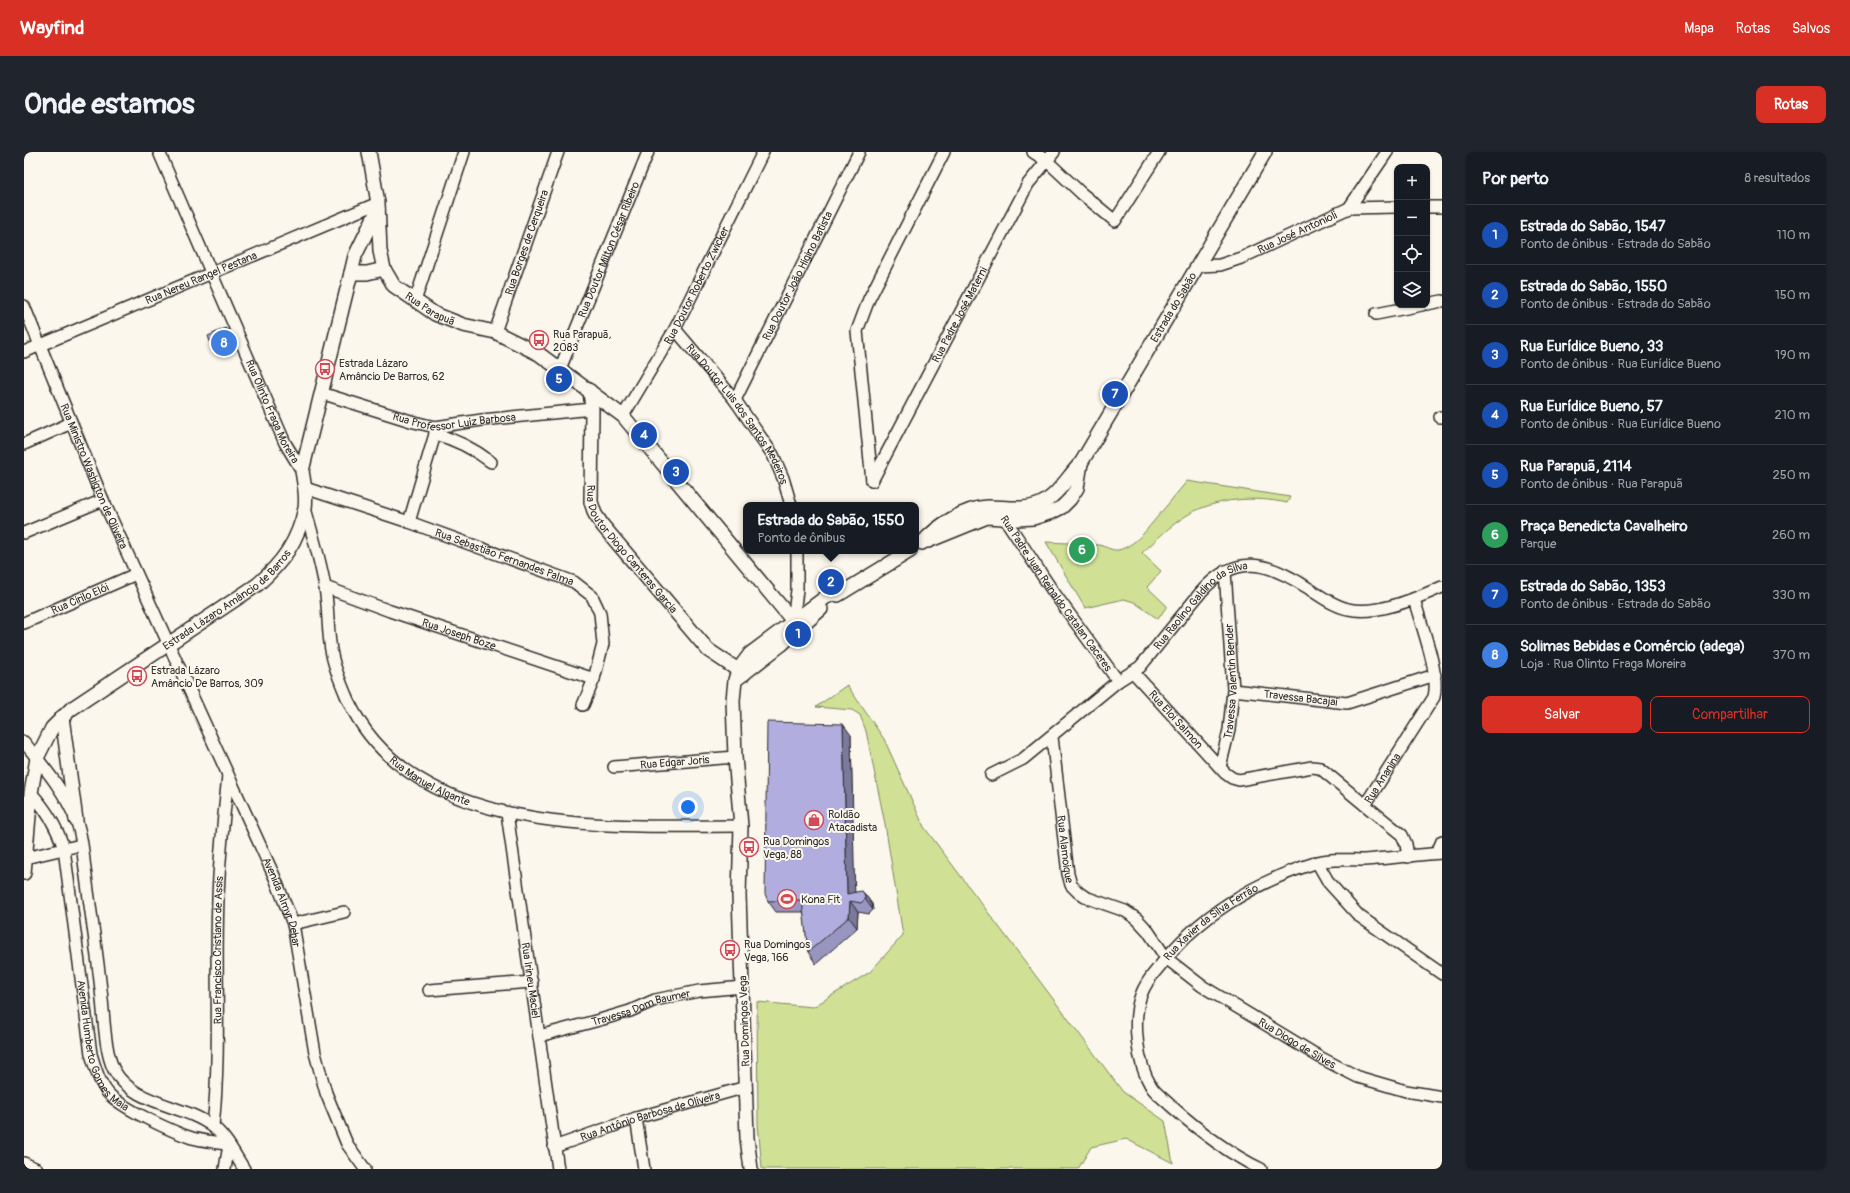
<!DOCTYPE html>
<html lang="pt">
<meta charset="utf-8">
<style>
:root{--surface:#171b24;--page:#20242c;--text:#f1f3f6;--muted:#9ea1a6;--line:#363941;--accent:#d93025}
body{margin:0;font-family:Pangolin,sans-serif;background:var(--page);color:var(--text)}
.controls{position:absolute;right:12px;top:12px;display:grid;overflow:hidden;border-radius:8px;box-shadow:0 1px 3px #0004}
.controls button{width:36px;height:36px;display:grid;place-items:center;padding:0;border:0;border-bottom:1px solid var(--line);background:var(--surface);color:var(--text);font:20px sans-serif}
.you{position:absolute;left:664px;top:655px;width:14px;height:14px;margin:-10px;border:3px solid #fff;border-radius:50%;background:#1a73e8;box-shadow:0 0 0 6px #1a73e833}
.badge{display:grid;place-items:center;width:26px;height:26px;border-radius:50%;background:var(--accent);color:#fff;font-size:13px;font-weight:700}
.pin{position:absolute;translate:-50% -50%;border:2px solid #fff;box-shadow:0 1px 4px #0006}
.popup{position:absolute;left:719px;top:350px;width:176px;height:52px;box-sizing:border-box;display:grid;place-content:center;border-radius:8px;background:var(--surface);filter:drop-shadow(0 1px 3px #0005);font-size:13px;white-space:nowrap;color:var(--muted)}
.popup b{font-size:15px;color:var(--text)}
.popup::after{content:'';position:absolute;left:50%;top:100%;margin-left:-8px;border:8px solid transparent;border-top-color:var(--surface)}
.list{margin:0;padding:0;list-style:none}
h2{display:flex;justify-content:space-between;align-items:center;height:52px;margin:0;padding:0 16px;font-size:17px}
h2 small{font-size:13px;font-weight:400;color:var(--muted)}
.list li{display:grid;grid-template-columns:26px 1fr auto;gap:12px;align-items:center;box-sizing:border-box;height:60px;padding:0 16px;border-top:1px solid var(--line)}
.list b{display:block;font-size:15px;white-space:nowrap}
.list p{margin:0;font-size:13px;white-space:nowrap;color:var(--muted)}
.list em{font-size:13px;font-style:normal;color:var(--muted)}
.actions{display:flex;gap:8px;padding:12px 16px}
.actions a{flex:1;padding:9px 0;border:1px solid var(--accent);border-radius:8px;text-align:center;font-size:14px;color:var(--accent)}
.actions .main{background:var(--accent);color:#fff}
.icon{flex:none;width:22px;height:22px;fill:none;stroke:currentColor;stroke-width:2;stroke-linecap:round;stroke-linejoin:round}
.map{position:relative;flex:none;width:1418px;height:1017px;overflow:hidden;border-radius:8px}
header{display:flex;align-items:center;gap:24px;box-sizing:border-box;height:56px;padding:0 20px;background:var(--accent);color:#fff}
header strong{font-size:19px}
nav{display:flex;gap:22px;margin-inline-start:auto;font-size:14px}
.intro{display:flex;align-items:center;justify-content:space-between;box-sizing:border-box;height:96px;padding:0 24px}
h1{margin:0;font-size:28px}
.button{padding:10px 18px;border-radius:8px;background:var(--accent);color:#fff;font-size:14px;font-weight:700}
main{display:flex;gap:24px;padding:0 24px}
aside{flex:1;background:var(--surface);border-radius:8px;box-shadow:0 1px 3px #0004}
.map>svg:first-child{display:block}
.green{fill:#d0e195;stroke:#7e8660}
.lines{fill:none;stroke-linecap:round;stroke-linejoin:round}
.minor-casing{stroke:#2b2b2b;stroke-width:14}
.tertiary-casing{stroke:#2b2b2b;stroke-width:16}
.minor{stroke:#fbf7ec;stroke-width:11}
.tertiary{stroke:#fbf7ec;stroke-width:13}
.wall{fill:#9895c0;stroke:#2b2b2b}
.shaded-wall{fill:#7c799c;stroke:#2b2b2b}
.building{fill:#b1addf;stroke:#2b2b2b}
.labels{text-anchor:middle;stroke-width:4;stroke-linejoin:round;paint-order:stroke}
.street-label{font-size:11px;fill:#2b2b2b;stroke:#fbf7ec}
.poi-label{font-size:11px;fill:#2b2b2b;stroke:#fbf7ec;text-anchor:start}
</style>
<header>
<strong>Wayfind</strong>
<nav><a>Mapa</a><a>Rotas</a><a>Salvos</a></nav>
</header>
<div class="intro"><h1>Onde estamos</h1><a class="button">Rotas</a></div>
<main>
<div class="map">
<svg width="1418" height="1017" viewBox="0 0 1418 1017">
<rect width="100%" height="100%" fill="#fbf7ec"/>
<filter id="ink" filterUnits="userSpaceOnUse"><feTurbulence type="fractalNoise" baseFrequency=".025" numOctaves="2"/><feDisplacementMap in="SourceGraphic" scale="8" xChannelSelector="R" yChannelSelector="G"/><feConvolveMatrix kernelMatrix="1 2 1 2 8 2 1 2 1" color-interpolation-filters="sRGB"/></filter>
<g filter="url(#ink)">
<g class="green">
<path d="M1163,329L1266,345L1263,351C1231,344 1194,346 1165,362C1149,371 1132,388 1118,401L1137,419L1123,435L1143,454L1134,467L1110,450L1100,447L1061,456L1022,390C1040,391 1058,391 1075,393C1081,394 1088,399 1094,398C1104,396 1113,388 1120,381Z"/>
<path d="M823,533L860,587L900,675L1099,940L1141,969L1149,1011L1102,987L1067,995L1054,1017H738L734,972L733,850L789,855L846,820L879,783L861,672L842,579L836,563L828,558L792,555Z"/>
</g>
<g class="lines">
<defs>
<g id="minor">
<path id="s1" d="M135,0L261,291L278,319"/>
<path d="M1009,0L1023,9L1057,41L1091,69L1135,0"/>
<path d="M1403,55H1418"/>
<path d="M1325,56L1363,0"/>
<path id="s2" d="M1174,114L1196,113L1217,106L1325,56L1373,55"/>
<path d="M391,149L440,0"/>
<path d="M1403,152L1418,149"/>
<path id="s3" d="M0,154L79,348L251,726L269,772L291,901L302,941L323,992L341,1017"/>
<path d="M1352,162L1398,153"/>
<path id="s4" d="M651,177L711,248L749,303L759,326L767,353"/>
<path id="s5" d="M471,180L534,0"/>
<path id="s6" d="M0,200L354,51"/>
<path id="s7" d="M536,217L624,0"/>
<path id="s8" d="M297,241L390,270L411,275L458,268L568,257"/>
<path id="s9" d="M711,248L835,0"/>
<path id="s10" d="M599,264L651,177L739,0"/>
<path d="M1416,265H1418"/>
<path d="M411,282C433,288 449,296 467,310"/>
<path d="M0,292L47,271"/>
<path id="s11" d="M848,329L1004,32L1030,0"/>
<path d="M848,329L833,179L845,147L920,0"/>
<path id="s12" d="M281,336L385,370L550,430L568,444L576,461L579,492L570,527L559,553"/>
<path id="s13" d="M281,356C288,382 297,409 301,436C305,458 303,482 308,503C311,518 318,534 324,548C388,687 588,674 717,674"/>
<path id="s14" d="M977,363L981,367L1028,438L1094,529"/>
<path d="M385,370L411,282V275"/>
<path d="M0,381L79,348"/>
<path id="s15" d="M301,435L366,459L570,527"/>
<path d="M769,469L773,438V399"/>
<path id="s16" d="M0,471L112,422"/>
<path id="s17" d="M1109,520L1201,621L1208,626L1215,628L1288,615L1296,616L1341,653L1410,545C1416,520 1397,473 1390,447"/>
<path id="s18" d="M1209,538L1323,551L1411,523"/>
<path id="s19" d="M1028,585L1044,722L1047,733L1054,740L1061,745L1101,759L1113,767L1124,779L1142,806L1178,834L1299,907L1334,925L1382,939L1418,945"/>
<path d="M0,590C19,614 40,638 52,668C59,684 59,706 62,724C67,762 73,800 77,838C80,860 80,899 90,918C109,953 159,952 188,974C202,984 211,1003 220,1017"/>
<path id="s20" d="M590,615L711,605"/>
<path id="s21" d="M1196,615L1205,578L1209,538L1201,419"/>
<path id="s22" d="M967,623L999,607L1094,529L1116,515L1177,440C1212,400 1244,410 1284,436C1296,444 1310,454 1324,457C1352,464 1393,446 1418,435"/>
<path id="s23" d="M7,641C23,658 33,675 40,697L67,902C71,915 75,930 84,941C97,956 149,980 168,986C180,989 193,990 205,993L201,1017"/>
<path d="M1341,653L1378,683L1382,692L1384,705"/>
<path id="s24" d="M483,661L534,1017"/>
<path d="M1413,701L1418,689"/>
<path d="M1,706L57,693"/>
<path d="M1293,710L1305,731L1335,764L1418,822"/>
<path d="M269,772L320,760"/>
<path d="M405,838L508,830"/>
<path id="s25" d="M515,884L579,867L606,859L631,848L675,839L719,835"/>
<path d="M612,966L620,1017"/>
<path id="s26" d="M189,974C197,899 191,823 194,747C195,706 200,664 204,623"/>
<path id="s27" d="M530,995L612,966L722,935"/>
<path d="M0,1011L13,1017"/>
<path id="s28" d="M1237,1017C1203,1001 1174,978 1146,953C1140,947 1131,941 1127,934C1113,911 1108,868 1117,843C1121,832 1128,823 1135,815C1174,764 1231,730 1291,711C1304,706 1326,708 1340,708C1366,706 1392,703 1418,701"/>
</g>
<g id="tertiary">
<path id="s29" d="M345,0L354,51L356,99L360,117L370,134L411,162L439,173L471,180L515,202L599,264L769,469V475L758,492"/>
<path d="M327,121H343L360,117"/>
<path id="s30" d="M566,239L568,257L567,350L571,362L579,374L684,498L720,522"/>
<path d="M904,389L963,365L993,367L1009,366L1028,360L1038,355L1046,347L1053,336L1057,311"/>
<path id="s31" d="M898,391C913,374 940,356 964,355C981,355 1000,359 1016,352C1034,344 1044,324 1057,311L1241,0"/>
<path d="M814,443L886,399"/>
<path d="M714,526L758,492L797,457"/>
<path d="M38,565L52,668"/>
<path id="s32" d="M0,721L7,641L13,606L28,576L47,557L233,433C258,411 274,390 281,356C283,344 280,331 278,319L327,121L331,104L354,57"/>
<path d="M727,1017L723,986L715,743L717,674L711,605L709,548L711,528L714,518L726,502L802,445L820,439"/>
</g>
</defs>
<use href="#minor" class="minor-casing"/>
<use href="#tertiary" class="tertiary-casing"/>
<use href="#minor" class="minor"/>
<use href="#tertiary" class="tertiary"/>
</g>
<g class="wall">
<path d="M206,182L211,193L192,200L188,195Z"/>
<path d="M827,583L830,740L840,741L848,752L849,758L845,762L834,760L833,776L792,812L784,800L780,760H752L744,749Z"/>
</g>
<g class="shaded-wall">
<path d="M202,176L206,182L211,193L207,187Z"/>
<path d="M819,572L827,583L831,750L823,742Z"/>
<path d="M840,741L848,752L849,758L841,747Z"/>
<path d="M826,749L834,760L833,776L825,765Z"/>
</g>
<g class="building">
<path d="M202,176L207,187L188,195L184,184Z"/>
<path d="M743,570L819,572L823,742L837,739L840,741L841,747L837,751L826,749L825,765L784,800L778,748L744,749L741,742Z"/>
</g>
</g>
<defs>
<symbol id="bus-ring" viewBox="-11 -11 22 22"><circle r="9.5" fill="#fbf7ec" stroke="#d1495b" stroke-width="1.5"/><path d="M-5-6H5V4H4V6H2V4H-2V6H-4V4H-5ZM-3.5-4V0h7V-4ZM-3.5 1.2v1.5H-2V1.2ZM2 1.2v1.5H3.5V1.2Z" fill="#d1495b"/></symbol>
<symbol id="shop-ring" viewBox="-11 -11 22 22"><circle r="9.5" fill="#fbf7ec" stroke="#d1495b" stroke-width="1.5"/><path d="M-5-2.5h2.3a2.7 3.5 0 0 1 5.4 0H5L5.5 6h-11ZM-1.5-2.5h3a1.5 2.3 0 0 0-3 0Z" fill="#d1495b"/></symbol>
<symbol id="stadium-ring" viewBox="-11 -11 22 22"><circle r="9.5" fill="#fbf7ec" stroke="#d1495b" stroke-width="1.5"/><path d="M0-5a6.5 5 0 1 0 0 10a6.5 5 0 1 0 0-10ZM-3.5-1.8h7v3.6h-7Z" fill="#d1495b"/></symbol>
</defs>
<g fill-rule="evenodd">
<use href="#bus-ring" x="504" y="177" width="22" height="22"/>
<use href="#bus-ring" x="290" y="206" width="22" height="22"/>
<use href="#bus-ring" x="102" y="513" width="22" height="22"/>
<use href="#shop-ring" x="779" y="657" width="22" height="22"/>
<use href="#bus-ring" x="714" y="684" width="22" height="22"/>
<use href="#stadium-ring" x="752" y="736" width="22" height="22"/>
<use href="#bus-ring" x="695" y="787" width="22" height="22"/>
</g>
<g class="labels">
<g class="street-label">
<text dy="4" stroke="none"><textPath href="#s2" startOffset="106">Rua José Antonioli</textPath></text>
<text dy="4" stroke="none"><textPath href="#s5" startOffset="95">Rua Borges de Cerqueira</textPath></text>
<text dy="4" stroke="none"><textPath href="#s7" startOffset="129">Rua Doutor Milton César Ribeiro</textPath></text>
<text dy="4" stroke="none"><textPath href="#s9" startOffset="139">Rua Doutor João Higino Batista</textPath></text>
<text dy="4" stroke="none"><textPath href="#s6" startOffset="192">Rua Nereu Rangel Pestana</textPath></text>
<text dy="4" stroke="none"><textPath href="#s10" startOffset="150">Rua Doutor Roberto Zwicker</textPath></text>
<text dy="4" stroke="none"><textPath href="#s31" startOffset="369">Estrada do Sabão</textPath></text>
<text dy="4" stroke="none"><textPath href="#s29" startOffset="181">Rua Parapuã</textPath></text>
<text dy="4" stroke="none"><textPath href="#s11" startOffset="188">Rua Padre José Materni</textPath></text>
<text dy="4" stroke="none"><textPath href="#s1" startOffset="283">Rua Olinto Fraga Moreira</textPath></text>
<text dy="4" stroke="none"><textPath href="#s8" startOffset="138">Rua Professor Luiz Barbosa</textPath></text>
<text dy="4" stroke="none"><textPath href="#s4" startOffset="106">Rua Doutor Luis dos Santos Medeiros</textPath></text>
<text dy="4" stroke="none"><textPath href="#s3" startOffset="184">Rua Ministro Washigton de Oliveira</textPath></text>
<text dy="4" stroke="none"><textPath href="#s30" startOffset="172">Rua Doutor Diogo Canteras Garcia</textPath></text>
<text dy="4" stroke="none"><textPath href="#s12" startOffset="211">Rua Sebastião Fernandes Palma</textPath></text>
<text dy="4" stroke="none"><textPath href="#s14" startOffset="96">Rua Padre Juan Reinaldo Catalan Caceres</textPath></text>
<text dy="4" stroke="none"><textPath href="#s16" startOffset="61">Rua Cirilo Elói</textPath></text>
<text dy="4" stroke="none"><textPath href="#s32" startOffset="367">Estrada Lázaro Amâncio de Barros</textPath></text>
<text dy="4" stroke="none"><textPath href="#s22" startOffset="273">Rua Raolino Galdino da Silva</textPath></text>
<text dy="4" stroke="none"><textPath href="#s15" startOffset="142">Rua Joseph Boze</textPath></text>
<text dy="4" stroke="none"><textPath href="#s21" startOffset="87">Travessa Valentin Bender</textPath></text>
<text dy="4" stroke="none"><textPath href="#s18" startOffset="68">Travessa Bacajai</textPath></text>
<text dy="4" stroke="none"><textPath href="#s17" startOffset="64">Rua Eloi Salmon</textPath></text>
<text dy="4" stroke="none"><textPath href="#s20" startOffset="61">Rua Edgar Joris</textPath></text>
<text dy="4" stroke="none"><textPath href="#s17" startOffset="325">Rua Ananina</textPath></text>
<text dy="4" stroke="none"><textPath href="#s13" startOffset="316">Rua Manuel Algante</textPath></text>
<text dy="4" stroke="none"><textPath href="#s19" startOffset="113">Rua Alamoique</textPath></text>
<text dy="4" stroke="none"><textPath href="#s3" startOffset="650">Avenida Almyr Dehar</textPath></text>
<text dy="4" stroke="none"><textPath href="#s28" startOffset="335">Rua Xavier da Silva Ferrão</textPath></text>
<text dy="4" stroke="none"><textPath href="#s26" startOffset="176">Rua Francisco Cristiano de Assis</textPath></text>
<text dy="4" stroke="none"><textPath href="#s24" startOffset="169">Rua Irineu Maciel</textPath></text>
<text dy="4" stroke="none"><textPath href="#s25" startOffset="106">Travessa Dom Baumer</textPath></text>
<text transform="translate(720 869) rotate(-92)" y="4">Rua Domingos Vega</text>
<text dy="4" stroke="none"><textPath href="#s23" startOffset="269">Avenida Humberto Gomes Maia</textPath></text>
<text dy="4" stroke="none"><textPath href="#s19" startOffset="430">Rua Diogo de Silves</textPath></text>
<text dy="4" stroke="none"><textPath href="#s27" startOffset="101">Rua Antônio Barbosa de Oliveira</textPath></text>
</g>
<g class="poi-label">
<text x="529" y="186">Rua Parapuã,<tspan x="529" dy="13">2083</tspan></text>
<text x="315" y="215">Estrada Lázaro<tspan x="315" dy="13">Amâncio De Barros, 62</tspan></text>
<text x="127" y="522">Estrada Lázaro<tspan x="127" dy="13">Amâncio De Barros, 309</tspan></text>
<text x="804" y="666">Roldão<tspan x="804" dy="13">Atacadista</tspan></text>
<text x="739" y="693">Rua Domingos<tspan x="739" dy="13">Vega, 88</tspan></text>
<text x="777" y="751">Kona Fit</text>
<text x="720" y="796">Rua Domingos<tspan x="720" dy="13">Vega, 166</tspan></text>
</g>
</g>
</svg>
<div class="controls">
<button>+</button>
<button>−</button>
<button><svg class="icon" aria-label="locate" viewBox="0 0 24 24"><circle cx="12" cy="12" r="6"/><path d="M12 2v4M12 18v4M2 12h4M18 12h4"/></svg></button>
<button><svg class="icon" aria-label="layers" viewBox="0 0 24 24"><path d="M12 4l9 5-9 5-9-5zM3 14l9 5 9-5"/></svg></button>
</div>
<div class="you"></div>
<div class="pin badge" style="left:774px;top:482px;background:#1a4fb4">1</div>
<div class="pin badge" style="left:807px;top:430px;background:#1a4fb4">2</div>
<div class="popup"><b>Estrada do Sabão, 1550</b>Ponto de ônibus</div>
<div class="pin badge" style="left:652px;top:320px;background:#1a4fb4">3</div>
<div class="pin badge" style="left:620px;top:283px;background:#1a4fb4">4</div>
<div class="pin badge" style="left:535px;top:227px;background:#1a4fb4">5</div>
<div class="pin badge" style="left:1058px;top:398px;background:#2e9e5b">6</div>
<div class="pin badge" style="left:1091px;top:242px;background:#1a4fb4">7</div>
<div class="pin badge" style="left:200px;top:191px;background:#3f7fe0">8</div>
</div>
<aside>
<h2>Por perto<small>8 resultados</small></h2>
<ul class="list">
<li><span class="badge" style="background:#1a4fb4">1</span><div><b>Estrada do Sabão, 1547</b><p>Ponto de ônibus · Estrada do Sabão</p></div><em>110 m</em></li>
<li><span class="badge" style="background:#1a4fb4">2</span><div><b>Estrada do Sabão, 1550</b><p>Ponto de ônibus · Estrada do Sabão</p></div><em>150 m</em></li>
<li><span class="badge" style="background:#1a4fb4">3</span><div><b>Rua Eurídice Bueno, 33</b><p>Ponto de ônibus · Rua Eurídice Bueno</p></div><em>190 m</em></li>
<li><span class="badge" style="background:#1a4fb4">4</span><div><b>Rua Eurídice Bueno, 57</b><p>Ponto de ônibus · Rua Eurídice Bueno</p></div><em>210 m</em></li>
<li><span class="badge" style="background:#1a4fb4">5</span><div><b>Rua Parapuã, 2114</b><p>Ponto de ônibus · Rua Parapuã</p></div><em>250 m</em></li>
<li><span class="badge" style="background:#2e9e5b">6</span><div><b>Praça Benedicta Cavalheiro</b><p>Parque</p></div><em>260 m</em></li>
<li><span class="badge" style="background:#1a4fb4">7</span><div><b>Estrada do Sabão, 1353</b><p>Ponto de ônibus · Estrada do Sabão</p></div><em>330 m</em></li>
<li><span class="badge" style="background:#3f7fe0">8</span><div><b>Solimas Bebidas e Comércio (adega)</b><p>Loja · Rua Olinto Fraga Moreira</p></div><em>370 m</em></li>
</ul>
<div class="actions"><a class="main">Salvar</a><a>Compartilhar</a></div>
</aside>
</main>
